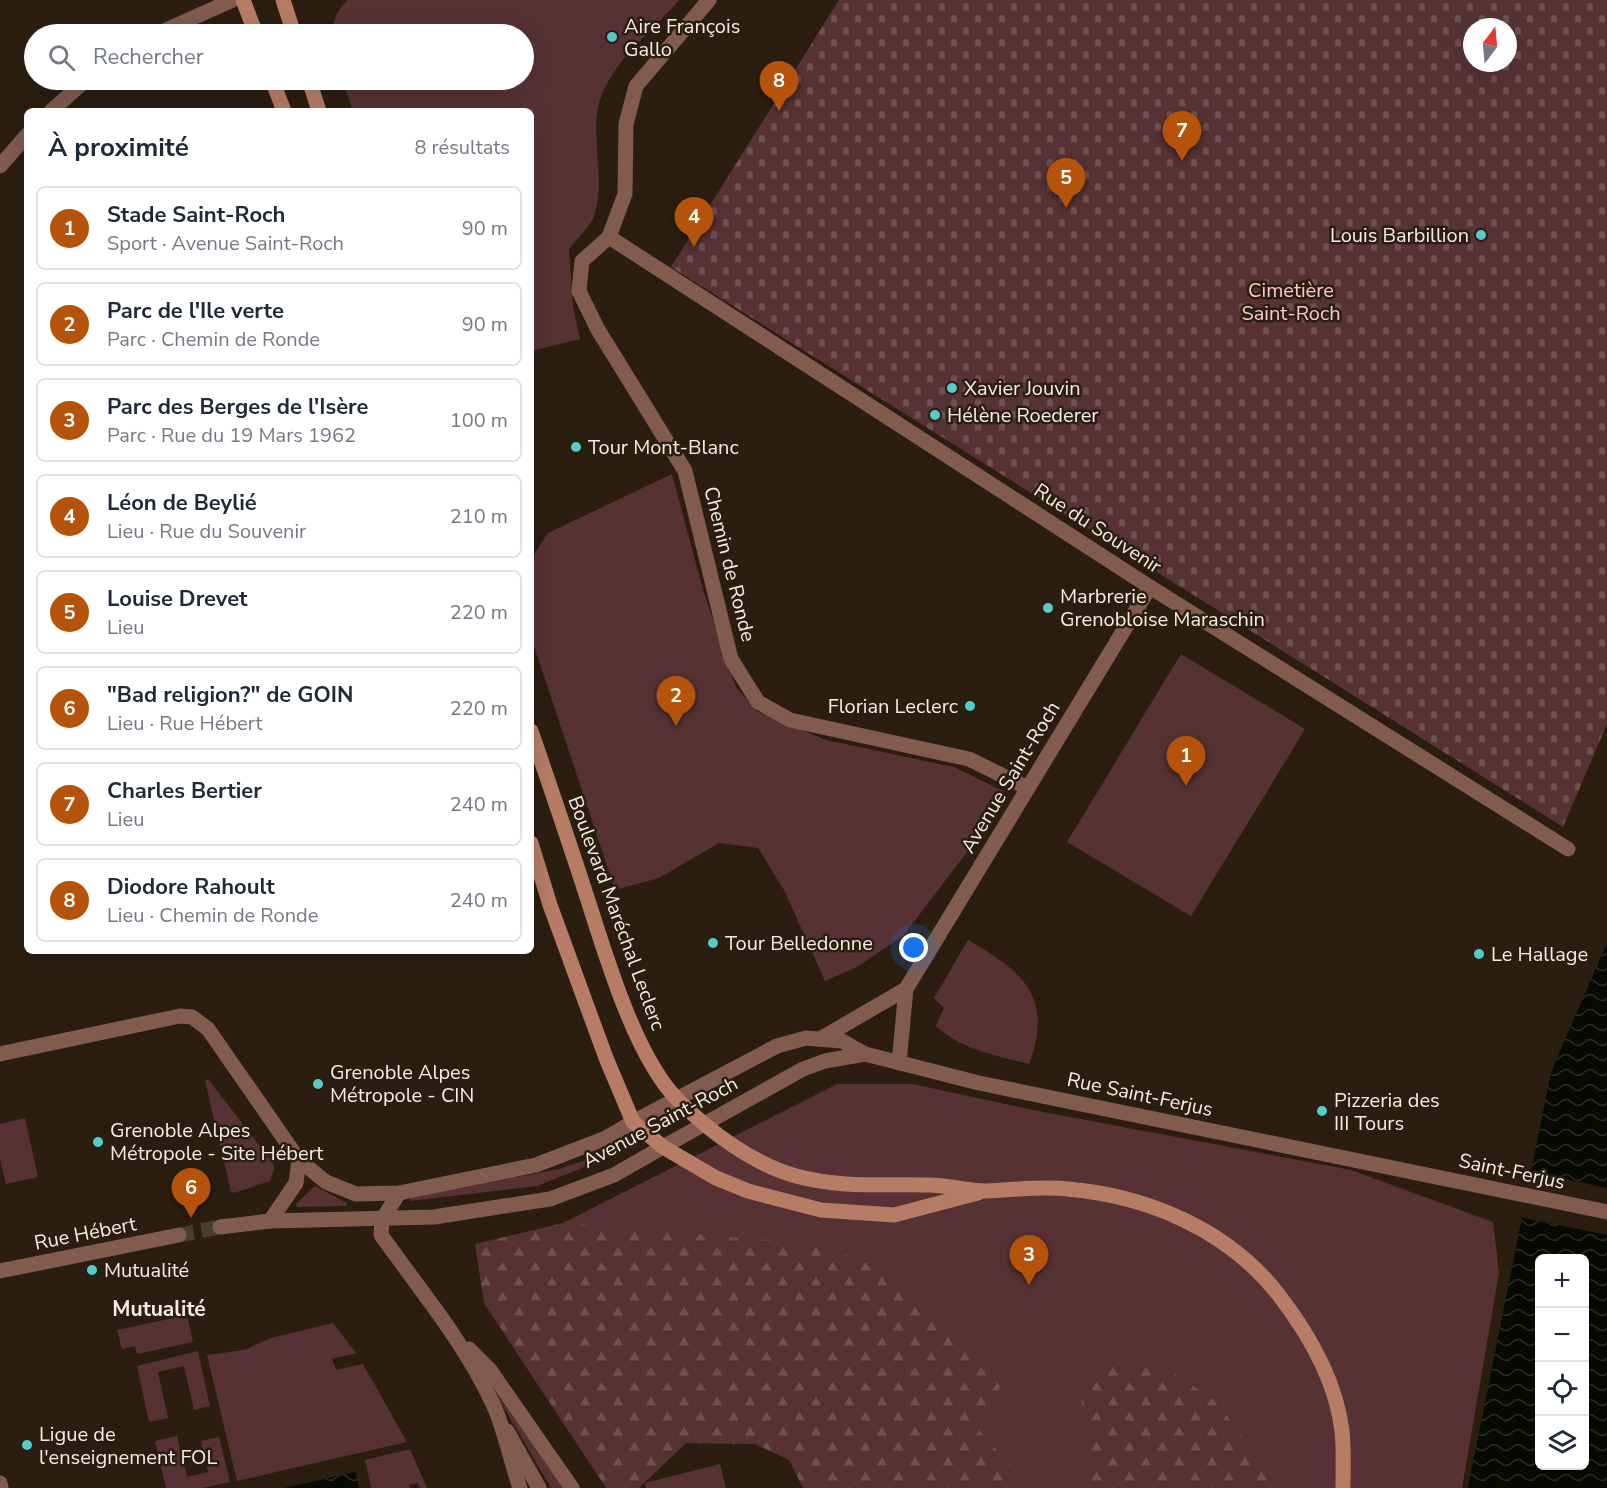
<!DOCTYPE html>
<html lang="fr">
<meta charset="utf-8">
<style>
:root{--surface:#fff;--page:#f6f6f7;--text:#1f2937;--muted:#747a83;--line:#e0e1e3;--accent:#b45309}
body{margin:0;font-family:"Nunito Sans",sans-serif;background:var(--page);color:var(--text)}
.controls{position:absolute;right:18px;bottom:18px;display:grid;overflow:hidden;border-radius:9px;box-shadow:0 6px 24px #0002}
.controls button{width:54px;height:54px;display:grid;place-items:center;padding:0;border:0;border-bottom:2px solid var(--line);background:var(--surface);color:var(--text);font:30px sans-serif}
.compass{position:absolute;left:1463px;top:18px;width:54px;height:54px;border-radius:50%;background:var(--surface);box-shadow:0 6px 24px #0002;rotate:16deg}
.you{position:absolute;left:914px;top:948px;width:21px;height:21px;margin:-15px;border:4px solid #fff;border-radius:50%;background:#1a73e8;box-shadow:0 0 0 9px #1a73e833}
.badge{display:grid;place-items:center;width:39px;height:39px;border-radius:50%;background:var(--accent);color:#fff;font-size:20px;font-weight:700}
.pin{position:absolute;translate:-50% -50px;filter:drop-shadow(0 2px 3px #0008)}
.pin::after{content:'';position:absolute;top:32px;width:21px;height:18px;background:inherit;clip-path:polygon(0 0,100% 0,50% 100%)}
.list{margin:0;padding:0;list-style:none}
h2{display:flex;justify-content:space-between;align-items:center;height:78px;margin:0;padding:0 24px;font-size:26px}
h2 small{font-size:20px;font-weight:400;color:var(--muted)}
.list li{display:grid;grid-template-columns:39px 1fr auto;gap:18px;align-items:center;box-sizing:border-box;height:84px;margin:0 12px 12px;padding:0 12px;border:2px solid var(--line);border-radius:9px}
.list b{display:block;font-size:22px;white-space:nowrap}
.list p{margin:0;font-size:20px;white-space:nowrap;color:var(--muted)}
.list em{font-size:20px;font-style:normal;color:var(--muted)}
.icon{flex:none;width:33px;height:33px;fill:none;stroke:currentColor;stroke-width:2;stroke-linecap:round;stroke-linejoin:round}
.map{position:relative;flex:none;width:1607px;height:1488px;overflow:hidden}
.search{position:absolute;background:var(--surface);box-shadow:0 6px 24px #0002;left:24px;top:24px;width:510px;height:66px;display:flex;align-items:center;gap:15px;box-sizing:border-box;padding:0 21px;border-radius:33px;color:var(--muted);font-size:22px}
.panel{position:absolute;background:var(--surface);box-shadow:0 6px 24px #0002;left:24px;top:108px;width:510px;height:846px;border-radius:9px}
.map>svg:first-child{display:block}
.green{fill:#563234}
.forest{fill:url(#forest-firs)}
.cemetery{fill:url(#cemetery-stones);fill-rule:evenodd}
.water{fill:url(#water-waves);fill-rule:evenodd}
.pier{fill:#2b1e11}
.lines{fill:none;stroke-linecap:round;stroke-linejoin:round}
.minor-tunnel{stroke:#493d30;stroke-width:15;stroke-dasharray:15 8;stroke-linecap:butt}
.minor{stroke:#805b4e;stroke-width:15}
.tertiary{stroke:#805b4e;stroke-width:15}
.secondary{stroke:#b67c66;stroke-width:15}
.poi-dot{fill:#52cdcc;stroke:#2b1e11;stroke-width:2}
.labels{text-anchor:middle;stroke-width:5;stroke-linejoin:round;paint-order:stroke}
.poi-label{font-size:20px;fill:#f5ece3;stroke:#2b1e11;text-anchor:start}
.park-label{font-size:20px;fill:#f7c9cb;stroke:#2b1e11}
.street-label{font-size:20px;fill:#f5ece3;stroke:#2b1e11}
.neighbourhood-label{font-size:21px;font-weight:bold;fill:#f5ece3;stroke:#2b1e11}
</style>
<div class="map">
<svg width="1607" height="1488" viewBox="0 0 1607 1488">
<defs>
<pattern id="forest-firs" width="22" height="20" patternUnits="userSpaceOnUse" patternTransform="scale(1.5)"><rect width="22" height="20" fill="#563234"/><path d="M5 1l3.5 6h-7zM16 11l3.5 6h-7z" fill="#6f5051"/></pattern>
<pattern id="cemetery-stones" width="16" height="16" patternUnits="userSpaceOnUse" patternTransform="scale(1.5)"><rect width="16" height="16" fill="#563234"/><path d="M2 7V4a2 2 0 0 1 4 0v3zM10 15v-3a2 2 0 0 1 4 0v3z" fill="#6f5051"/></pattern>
<pattern id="water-waves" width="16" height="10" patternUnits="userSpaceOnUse" patternTransform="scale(1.5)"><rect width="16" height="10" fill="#070a00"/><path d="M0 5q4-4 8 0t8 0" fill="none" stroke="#2c2e25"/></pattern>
</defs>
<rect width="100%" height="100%" fill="#2b1e11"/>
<g class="green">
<path d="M347,0H679C652,32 617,56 601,97C588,132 607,178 594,216C590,228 576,239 569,249L573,306L580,339L531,351V111H353L342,80H524V34H330L337,13Z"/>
<path d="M672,474L703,590L736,687L758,712L826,740L954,767L1003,791L1006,801L903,936L857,967L825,981L784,890L758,848L719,843L659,878L615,890L531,637V559L548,533Z"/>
<path d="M1181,654L1305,729L1191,916L1067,842Z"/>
<path d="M968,940C1023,971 1054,998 1029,1064C995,1055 962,1050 936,1026L944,1008L934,998Z"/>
<path d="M208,1079L273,1163L274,1170L270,1181L234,1193L231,1191L205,1081Z"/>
<path d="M837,1084H913L1038,1111L1351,1170L1493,1222L1499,1273L1462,1488H990L528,1238L563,1223Z"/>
<path d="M25,1118L38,1177L6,1184L0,1159V1124Z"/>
<path d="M604,1154L607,1158L537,1186L410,1201L411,1197L559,1169Z"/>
<path d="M315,1186L347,1203L346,1206L297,1207L296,1204Z"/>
<path d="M187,1315L193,1342L137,1354L135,1346L122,1349L117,1330Z"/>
<path d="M333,1323L356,1353L332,1359L336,1370L363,1364L407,1442L237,1481L207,1355L244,1350L271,1338Z"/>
<path d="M198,1351L210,1406L194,1410L184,1366L158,1372L168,1418L149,1422L137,1366Z"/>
<path d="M493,1389L565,1488H551Z"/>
<path d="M177,1436L187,1477L208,1472L201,1441L219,1437L230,1482L202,1488H166L155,1441Z"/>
<path d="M410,1449L427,1488H420L418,1483L409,1485L410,1488H371L365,1460Z"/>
<path d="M720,1464L726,1488H646L645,1483Z"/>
</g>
<g class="forest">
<path d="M563,1223L816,1244L865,1262L912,1289L989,1367L1000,1387L976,1427L1031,1488H803L789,1460L755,1444L686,1443L639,1488H606L484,1303L475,1244Z"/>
<path d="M1158,1363L1217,1402L1281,1488H1093L1081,1397L1109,1366Z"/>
</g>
<path class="cemetery" d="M839,0H1607V724L1563,827L671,267ZM1472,27H1508V63H1472Z"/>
<g class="water">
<path d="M1607,943V1488H1468L1551,1072ZM1540,1258H1584V1466H1540Z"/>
<path d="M356,1472L359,1488H284L355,1472Z"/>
</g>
<path class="pier" d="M1528,1171L1607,1188V1235L1519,1217Z"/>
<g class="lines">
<path class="minor-tunnel" d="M179,1235L220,1227"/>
<g class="minor">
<path d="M709,0L636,86L626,124L625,194L609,237L582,261L579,291L597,328L685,471L731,659L758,702L790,720L969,759L1028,788"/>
<path d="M157,34L233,0"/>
<path d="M51,111L86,80"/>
<path d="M0,166L27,135"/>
<path d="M609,237L1150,587L1568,849"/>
<path d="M820,1039L906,989"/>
<path d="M0,1054L180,1016L192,1017L208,1029L299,1160L326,1182L356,1194L399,1193L536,1165L606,1138L633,1122"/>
<path d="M899,1063L906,989L1150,587"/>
<path d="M399,1193L382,1220L381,1235C421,1291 464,1342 493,1404C504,1427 511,1463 520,1488"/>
<path d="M270,1221L296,1183L299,1160"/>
<path d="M220,1227L270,1221L434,1217L550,1199L614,1175L663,1147"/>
<path d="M0,1271L179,1235"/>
<path d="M469,1349L490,1370L572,1488"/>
<path d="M507,1431L539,1488"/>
<path d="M0,1483L1,1488"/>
</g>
<g class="tertiary">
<path d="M633,1122L777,1046L806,1038L842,1041L865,1054L979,1083L1607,1212"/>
<path d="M663,1147L803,1069L825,1061L865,1054"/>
</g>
<g class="secondary">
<path d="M243,0L256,34"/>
<path d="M283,0L294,34"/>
<path d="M272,80L284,111"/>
<path d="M309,80L319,111"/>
<path d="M531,731C549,783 567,836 584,888C604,949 634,1057 679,1101C710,1132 753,1164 796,1176C840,1188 883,1184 929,1185C948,1185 967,1191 986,1191C1013,1190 1040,1186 1068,1189C1148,1196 1228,1230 1278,1294C1309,1334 1336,1380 1342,1431C1344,1449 1343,1469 1343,1488"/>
<path d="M531,843L550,905L606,1058L633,1122L663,1147L716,1178L748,1191L821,1210L894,1215L978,1193"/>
</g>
</g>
<g class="poi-dot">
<circle cx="612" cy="37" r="6"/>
<circle cx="1481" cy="235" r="6"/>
<circle cx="952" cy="388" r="6"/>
<circle cx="935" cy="415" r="6"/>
<circle cx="576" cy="447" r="6"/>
<circle cx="1048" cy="608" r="6"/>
<circle cx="970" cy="706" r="6"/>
<circle cx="713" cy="943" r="6"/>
<circle cx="1479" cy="954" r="6"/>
<circle cx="318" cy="1084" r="6"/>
<circle cx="1322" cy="1111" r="6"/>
<circle cx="98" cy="1142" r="6"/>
<circle cx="92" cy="1270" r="6"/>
<circle cx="27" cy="1445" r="6"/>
</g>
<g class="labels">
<g class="poi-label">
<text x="624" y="33">Aire François<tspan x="624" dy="23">Gallo</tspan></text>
<text x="1469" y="242" text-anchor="end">Louis Barbillion</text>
<text x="964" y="395">Xavier Jouvin</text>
<text x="947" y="422">Hélène Roederer</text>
<text x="588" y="454">Tour Mont-Blanc</text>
<text x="1060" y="603">Marbrerie<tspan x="1060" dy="23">Grenobloise Maraschin</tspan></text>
<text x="958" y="713" text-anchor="end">Florian Leclerc</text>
<text x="725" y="950">Tour Belledonne</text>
<text x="1491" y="961">Le Hallage</text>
<text x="330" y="1079">Grenoble Alpes<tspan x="330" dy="23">Métropole - CIN</tspan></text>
<text x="1334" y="1107">Pizzeria des<tspan x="1334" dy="23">III Tours</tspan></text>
<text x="110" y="1137">Grenoble Alpes<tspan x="110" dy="23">Métropole - Site Hébert</tspan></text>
<text x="104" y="1277">Mutualité</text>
<text x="39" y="1441">Ligue de<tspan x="39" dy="23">l'enseignement FOL</tspan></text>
</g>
<g class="park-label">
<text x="1291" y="297">Cimetière<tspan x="1291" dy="23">Saint-Roch</tspan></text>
</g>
<g class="street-label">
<text transform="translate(1098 528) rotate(33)" y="7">Rue du Souvenir</text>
<text transform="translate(730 564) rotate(76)" y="7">Chemin de Ronde</text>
<text transform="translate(1010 777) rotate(-59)" y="7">Avenue Saint-Roch</text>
<text transform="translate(617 913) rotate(70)" y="7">Boulevard Maréchal Leclerc</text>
<text transform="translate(1140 1094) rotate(12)" y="7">Rue Saint-Ferjus</text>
<text transform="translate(660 1122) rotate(-28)" y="7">Avenue Saint-Roch</text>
<text transform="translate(1512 1171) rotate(12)" y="7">Saint-Ferjus</text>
<text transform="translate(85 1233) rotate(-11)" y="7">Rue Hébert</text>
</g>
<g class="neighbourhood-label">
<text x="159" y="1316">Mutualité</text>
</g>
</g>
</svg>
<div class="controls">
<button>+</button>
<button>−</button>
<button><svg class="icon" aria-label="locate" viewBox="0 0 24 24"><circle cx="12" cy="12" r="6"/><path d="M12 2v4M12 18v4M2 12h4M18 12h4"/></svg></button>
<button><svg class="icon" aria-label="layers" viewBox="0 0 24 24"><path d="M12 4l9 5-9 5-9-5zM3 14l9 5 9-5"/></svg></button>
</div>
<svg class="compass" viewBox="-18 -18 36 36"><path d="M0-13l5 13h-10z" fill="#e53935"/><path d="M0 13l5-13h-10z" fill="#747a83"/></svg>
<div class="you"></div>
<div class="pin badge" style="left:1186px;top:786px">1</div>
<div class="pin badge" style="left:676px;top:726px">2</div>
<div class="pin badge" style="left:1029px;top:1285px">3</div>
<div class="pin badge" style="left:694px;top:247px">4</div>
<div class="pin badge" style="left:1066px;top:208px">5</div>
<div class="pin badge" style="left:191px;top:1218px">6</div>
<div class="pin badge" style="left:1182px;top:161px">7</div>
<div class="pin badge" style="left:779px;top:111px">8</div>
<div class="search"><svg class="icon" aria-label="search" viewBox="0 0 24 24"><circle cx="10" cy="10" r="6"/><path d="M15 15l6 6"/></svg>Rechercher</div>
<section class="panel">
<h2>À proximité<small>8 résultats</small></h2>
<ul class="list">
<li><span class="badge">1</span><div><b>Stade Saint-Roch</b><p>Sport · Avenue Saint-Roch</p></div><em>90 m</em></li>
<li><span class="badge">2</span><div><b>Parc de l'Ile verte</b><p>Parc · Chemin de Ronde</p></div><em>90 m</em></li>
<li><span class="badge">3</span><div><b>Parc des Berges de l'Isère</b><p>Parc · Rue du 19 Mars 1962</p></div><em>100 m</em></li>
<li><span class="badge">4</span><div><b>Léon de Beylié</b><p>Lieu · Rue du Souvenir</p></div><em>210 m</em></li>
<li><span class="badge">5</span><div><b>Louise Drevet</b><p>Lieu</p></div><em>220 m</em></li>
<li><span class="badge">6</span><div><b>&quot;Bad religion?&quot; de GOIN</b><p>Lieu · Rue Hébert</p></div><em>220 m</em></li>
<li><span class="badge">7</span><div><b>Charles Bertier</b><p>Lieu</p></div><em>240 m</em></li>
<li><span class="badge">8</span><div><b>Diodore Rahoult</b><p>Lieu · Chemin de Ronde</p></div><em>240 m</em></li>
</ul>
</section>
</div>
